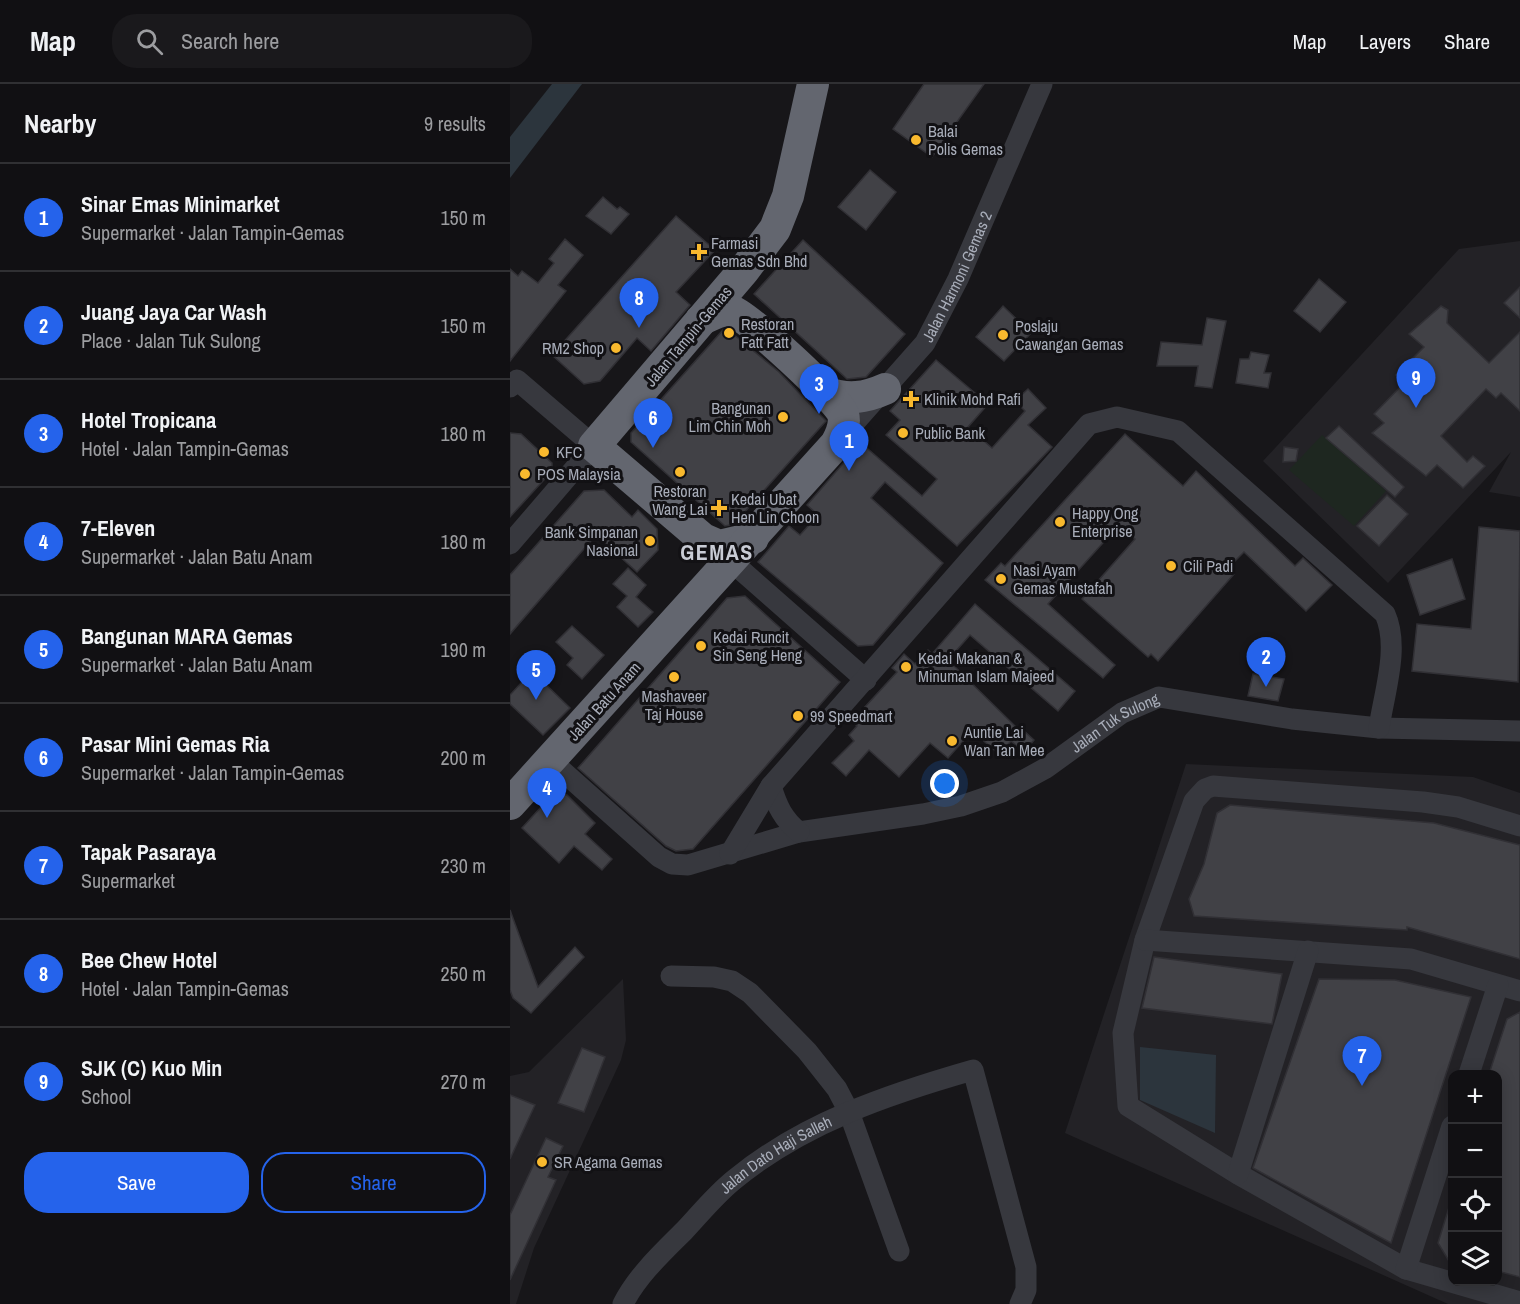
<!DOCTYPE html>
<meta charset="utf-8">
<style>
:root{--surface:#111013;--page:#1a191c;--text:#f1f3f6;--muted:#9c9da0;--line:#303033;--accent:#2563eb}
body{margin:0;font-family:"Archivo Narrow",sans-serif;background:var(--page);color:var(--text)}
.controls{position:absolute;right:18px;bottom:18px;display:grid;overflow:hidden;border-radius:12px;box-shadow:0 3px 15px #0003}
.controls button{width:54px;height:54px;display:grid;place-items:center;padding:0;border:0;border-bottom:2px solid var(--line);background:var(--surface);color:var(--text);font:30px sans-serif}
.you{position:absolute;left:435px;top:700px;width:21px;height:21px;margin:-15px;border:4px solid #fff;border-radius:50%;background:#1a73e8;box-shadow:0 0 0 9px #1a73e833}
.badge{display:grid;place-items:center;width:39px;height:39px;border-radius:50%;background:var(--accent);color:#fff;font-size:20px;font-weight:700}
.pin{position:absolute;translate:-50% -50px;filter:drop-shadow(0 2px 3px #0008)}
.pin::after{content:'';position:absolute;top:32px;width:21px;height:18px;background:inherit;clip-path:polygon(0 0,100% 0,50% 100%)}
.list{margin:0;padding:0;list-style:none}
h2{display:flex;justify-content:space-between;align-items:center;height:78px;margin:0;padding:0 24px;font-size:26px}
h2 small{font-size:20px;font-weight:400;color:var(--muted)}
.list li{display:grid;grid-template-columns:39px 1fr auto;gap:18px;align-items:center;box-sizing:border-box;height:108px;padding:0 24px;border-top:2px solid var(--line)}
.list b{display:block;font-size:22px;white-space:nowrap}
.list p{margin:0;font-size:20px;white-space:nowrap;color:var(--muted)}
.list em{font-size:20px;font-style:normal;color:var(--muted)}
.actions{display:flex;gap:12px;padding:18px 24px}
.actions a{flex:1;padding:14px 0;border:2px solid var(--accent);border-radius:24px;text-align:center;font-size:21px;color:var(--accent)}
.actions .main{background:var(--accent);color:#fff}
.icon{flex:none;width:33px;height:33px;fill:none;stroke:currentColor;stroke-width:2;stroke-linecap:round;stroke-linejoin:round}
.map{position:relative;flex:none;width:1010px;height:1220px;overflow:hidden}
header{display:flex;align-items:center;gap:36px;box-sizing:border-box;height:84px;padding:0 30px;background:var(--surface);border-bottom:2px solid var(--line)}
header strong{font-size:28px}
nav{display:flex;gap:33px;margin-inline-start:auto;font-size:21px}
.search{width:420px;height:54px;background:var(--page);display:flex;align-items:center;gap:15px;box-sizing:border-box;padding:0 21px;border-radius:24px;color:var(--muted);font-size:22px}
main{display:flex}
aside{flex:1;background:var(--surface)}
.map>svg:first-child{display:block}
.built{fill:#232226;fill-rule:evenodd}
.green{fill:#1e2720}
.water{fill:#2c353d}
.building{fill:#414146;stroke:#313035;stroke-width:1.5}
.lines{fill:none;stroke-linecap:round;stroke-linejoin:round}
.minor{stroke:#37383e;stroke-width:21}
.highway{stroke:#63666f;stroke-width:32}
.poi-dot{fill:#f9b92e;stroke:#121114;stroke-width:2}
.labels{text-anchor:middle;stroke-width:6;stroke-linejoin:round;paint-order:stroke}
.poi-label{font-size:16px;fill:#a8adb9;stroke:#121114;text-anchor:start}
.street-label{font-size:16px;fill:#a8adb9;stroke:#121114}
.district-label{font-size:22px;font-weight:bold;letter-spacing:1.5px;fill:#c9ccd5;stroke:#121114}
</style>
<header>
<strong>Map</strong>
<div class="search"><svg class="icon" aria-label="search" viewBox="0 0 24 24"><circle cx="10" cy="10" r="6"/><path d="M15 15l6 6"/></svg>Search here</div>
<nav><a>Map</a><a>Layers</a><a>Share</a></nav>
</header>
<main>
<aside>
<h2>Nearby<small>9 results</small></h2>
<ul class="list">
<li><span class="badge">1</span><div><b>Sinar Emas Minimarket</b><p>Supermarket · Jalan Tampin-Gemas</p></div><em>150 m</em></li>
<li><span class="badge">2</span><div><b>Juang Jaya Car Wash</b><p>Place · Jalan Tuk Sulong</p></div><em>150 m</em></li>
<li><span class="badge">3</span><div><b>Hotel Tropicana</b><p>Hotel · Jalan Tampin-Gemas</p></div><em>180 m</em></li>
<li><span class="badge">4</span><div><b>7-Eleven</b><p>Supermarket · Jalan Batu Anam</p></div><em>180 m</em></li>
<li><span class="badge">5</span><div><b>Bangunan MARA Gemas</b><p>Supermarket · Jalan Batu Anam</p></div><em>190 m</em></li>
<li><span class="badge">6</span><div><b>Pasar Mini Gemas Ria</b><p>Supermarket · Jalan Tampin-Gemas</p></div><em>200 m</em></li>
<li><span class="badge">7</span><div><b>Tapak Pasaraya</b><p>Supermarket</p></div><em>230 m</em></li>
<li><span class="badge">8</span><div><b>Bee Chew Hotel</b><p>Hotel · Jalan Tampin-Gemas</p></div><em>250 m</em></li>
<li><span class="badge">9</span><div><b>SJK (C) Kuo Min</b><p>School</p></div><em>270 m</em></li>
</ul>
<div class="actions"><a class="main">Save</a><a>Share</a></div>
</aside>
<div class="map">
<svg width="1010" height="1220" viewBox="0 0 1010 1220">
<rect width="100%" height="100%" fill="#171619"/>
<g class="built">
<path d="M1010,157V413L979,408L1001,368L878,499L753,377L949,165Z"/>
<path d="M676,680L963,693L1010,709V1220H938L555,1049ZM942,990H988V1198H942Z"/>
<path d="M113,895L116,956L111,976L24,1164L6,1220H0V992L19,988Z"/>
</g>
<path class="green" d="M812,351L876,407L844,442L779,386Z"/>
<g class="water">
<path d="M42,0H72L0,94V53Z"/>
<path d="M630,963L706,971L705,1049L630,1016Z"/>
</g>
<g class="building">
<path d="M414,0H474L422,73L383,45Z"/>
<path d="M360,86L386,108L356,146L328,123Z"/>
<path d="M93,113L107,125L110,123L119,130L101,150L76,132Z"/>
<path d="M166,132L205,166L166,208L180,221L141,267L127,254L90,297L74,300L42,271Z"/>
<path d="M55,155L73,171L48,201L56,207L0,277V185L8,192L12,187L28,199L44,179L39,175Z"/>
<path d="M293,156L395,250L356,293L337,295L244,210Z"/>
<path d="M809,195L836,218L810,248L784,227Z"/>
<path d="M1010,203V234L994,219Z"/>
<path d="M493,222L521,249L494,277L466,253Z"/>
<path d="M931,222L938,226L937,239L979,279L1010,248V327L991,309L986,314L976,305L931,352L957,378L963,372L975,382L953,404L927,381L916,392L862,349L874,339L864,330L894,299L886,291L914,263L899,250Z"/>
<path d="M697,234L716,237L702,304L685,302L688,282H647L651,258L692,261Z"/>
<path d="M217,245L269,288L316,337L224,440L215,442L121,358V349L213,246Z"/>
<path d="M741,268L759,271L754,289H761L758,304L726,299L730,275H739Z"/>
<path d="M426,276L478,320L458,343L482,364L515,327L505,317L518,305L536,324L518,341L542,363L447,462L375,398L361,414L433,479L363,561L348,562L248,478L279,442L290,451L308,431L297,421L351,359L412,412L427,395L376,351L390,336L380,327Z"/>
<path d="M829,342L894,403L885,413L816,354Z"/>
<path d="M0,349L11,350L42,379V387L0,433Z"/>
<path d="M615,350L673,402L686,387L785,482L793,474L822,501L796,527L734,468L718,484L724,490L648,577L641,570L638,573L572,515L625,455L609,441L538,520L605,581L593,594L475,496L491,479L495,482Z"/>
<path d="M774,363L788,365L786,377L773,378Z"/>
<path d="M94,406L122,433L128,426L147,445L148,466L127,488L86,451L0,550V491L74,407Z"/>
<path d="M877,411L898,430L869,462L847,442Z"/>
<path d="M969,443L1010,447L1008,598L902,587L907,540L961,545Z"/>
<path d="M942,475L955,515L910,531L897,491Z"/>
<path d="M118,484L136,501L126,513L143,528L128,543L107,523L117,512L103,500Z"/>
<path d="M235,512L330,598L183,765L166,767L156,762L68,684L217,514Z"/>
<path d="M465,520L565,607L548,627L460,551L438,576L511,648L513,646L524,656L514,668L501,657L489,670L462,647L438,674L420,659L389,693L359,666L336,692L322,679L344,657L339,651L347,642L342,637L387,588L382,584L394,570L405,580L418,566L422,570Z"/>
<path d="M62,542L94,571L72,595L57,581L63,574L46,558Z"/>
<path d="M22,587L60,624L33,651L0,620V611Z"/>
<path d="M743,590L774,595L768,617L738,612Z"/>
<path d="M43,710L57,711L85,739L75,750L102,775L92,786L64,762L49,779L12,744Z"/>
<path d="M720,721L924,739L1010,761V875L897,843V846L684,832L679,815L694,780L707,729Z"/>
<path d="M0,826L28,903L65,863L74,873L21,929L3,914L0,906Z"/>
<path d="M644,873L772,890L762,940L632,924Z"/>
<path d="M809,895L885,896L961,913L881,1159L743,1084Z"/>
<path d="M1010,928V1193L987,1187V990H979L997,935Z"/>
<path d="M72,964L95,973L74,1028L48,1019Z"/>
<path d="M0,1011L25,1021L0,1075Z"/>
<path d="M36,1054L53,1062L38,1093L46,1096L0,1196V1131Z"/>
<path d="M940,1120L942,1121V1182L928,1159Z"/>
</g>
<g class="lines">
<g class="minor">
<path d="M0,303L7,296L84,362L0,460"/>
<path id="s1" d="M330,355L415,259L448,195L532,0"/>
<path d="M222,478L356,596"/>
<path id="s2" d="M40,676L149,773L162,780L178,781L289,748L413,730L451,722L492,708L536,684L612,629L649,613L782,635L869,644L1010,647"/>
<path d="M261,702C267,722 273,735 289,748"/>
<path d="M1010,742L948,723L913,718L703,702L695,705L684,717L635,856L613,949L618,1022L728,1090L896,1185L1010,1218"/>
<path d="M220,770L261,702L579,340L607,333L668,347L875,530C890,563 874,609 869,644"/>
<path d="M635,856L901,875L1010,907"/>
<path d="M161,892L204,893L222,897L240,909L297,967L327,1005L339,1028L389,1167"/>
<path d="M959,990L988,901"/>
<path d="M728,1090L798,867"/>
<path d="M896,1185L942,1042"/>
<path id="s3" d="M113,1220C127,1192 152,1169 174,1147C190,1130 206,1110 225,1095C293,1039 379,1010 463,986L516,1183V1206L510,1220"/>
</g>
<g class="highway">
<path d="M317,309C338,316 355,314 375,305"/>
<path d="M243,454L209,462L193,455L84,362L234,186L265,145L278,112L303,0"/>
<path d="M0,720L326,360C331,351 336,341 333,330C329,316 235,230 222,227C210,225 201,231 191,236"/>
</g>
</g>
<g class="poi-dot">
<circle cx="406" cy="56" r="6"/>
<path d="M186 159h6v6h6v6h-6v6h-6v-6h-6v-6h6z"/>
<circle cx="219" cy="249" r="6"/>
<circle cx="493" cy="251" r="6"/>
<circle cx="106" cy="264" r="6"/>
<path d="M398 306h6v6h6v6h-6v6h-6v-6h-6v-6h6z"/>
<circle cx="273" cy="333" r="6"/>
<circle cx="393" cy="349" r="6"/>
<circle cx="34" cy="368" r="6"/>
<circle cx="170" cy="388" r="6"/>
<circle cx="15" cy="390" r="6"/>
<path d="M206 415h6v6h6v6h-6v6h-6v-6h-6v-6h6z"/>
<circle cx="550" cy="438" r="6"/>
<circle cx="140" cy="457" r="6"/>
<circle cx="661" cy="482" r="6"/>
<circle cx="491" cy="495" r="6"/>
<circle cx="191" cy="562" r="6"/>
<circle cx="396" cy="583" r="6"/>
<circle cx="164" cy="593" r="6"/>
<circle cx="288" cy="632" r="6"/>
<circle cx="442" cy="657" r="6"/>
<circle cx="32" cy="1078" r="6"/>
</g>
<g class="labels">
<g class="poi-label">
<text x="418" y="53">Balai<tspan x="418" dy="18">Polis Gemas</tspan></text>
<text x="201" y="165">Farmasi<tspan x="201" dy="18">Gemas Sdn Bhd</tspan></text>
<text x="231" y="246">Restoran<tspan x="231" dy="18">Fatt Fatt</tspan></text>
<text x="505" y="248">Poslaju<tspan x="505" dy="18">Cawangan Gemas</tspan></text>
<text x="94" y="270" text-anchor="end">RM2 Shop</text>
<text x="414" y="321">Klinik Mohd Rafi</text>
<text x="261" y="330" text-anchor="end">Bangunan<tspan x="261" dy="18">Lim Chin Moh</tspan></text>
<text x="405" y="355">Public Bank</text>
<text x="46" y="374">KFC</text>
<text x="27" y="396">POS Malaysia</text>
<text x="170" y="413" text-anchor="middle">Restoran<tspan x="170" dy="18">Wang Lai</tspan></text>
<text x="221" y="421">Kedai Ubat<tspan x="221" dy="18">Hen Lin Choon</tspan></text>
<text x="562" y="435">Happy Ong<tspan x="562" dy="18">Enterprise</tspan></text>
<text x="128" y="454" text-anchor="end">Bank Simpanan<tspan x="128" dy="18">Nasional</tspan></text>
<text x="673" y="488">Cili Padi</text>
<text x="503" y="492">Nasi Ayam<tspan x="503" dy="18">Gemas Mustafah</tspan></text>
<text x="203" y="559">Kedai Runcit<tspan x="203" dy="18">Sin Seng Heng</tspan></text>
<text x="408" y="580">Kedai Makanan &amp;<tspan x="408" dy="18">Minuman Islam Majeed</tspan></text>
<text x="164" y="618" text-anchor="middle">Mashaveer<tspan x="164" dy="18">Taj House</tspan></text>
<text x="300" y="638">99 Speedmart</text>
<text x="454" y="654">Auntie Lai<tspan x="454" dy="18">Wan Tan Mee</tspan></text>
<text x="44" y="1084">SR Agama Gemas</text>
</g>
<g class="street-label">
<text dy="6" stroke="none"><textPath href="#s1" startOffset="202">Jalan Harmoni Gemas 2</textPath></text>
<text transform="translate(178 252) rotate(-50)" y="6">Jalan Tampin-Gemas</text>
<text transform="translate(94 617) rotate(-48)" y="6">Jalan Batu Anam</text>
<text dy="6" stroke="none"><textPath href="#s2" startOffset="633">Jalan Tuk Sulong</textPath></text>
<text dy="6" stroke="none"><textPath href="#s3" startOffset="216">Jalan Dato Haji Salleh</textPath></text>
</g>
<g class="district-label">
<text x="207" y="476">GEMAS</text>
</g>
</g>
</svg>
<div class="controls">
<button>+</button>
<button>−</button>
<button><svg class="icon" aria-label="locate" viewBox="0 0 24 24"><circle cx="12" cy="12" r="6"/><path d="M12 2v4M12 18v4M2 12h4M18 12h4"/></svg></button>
<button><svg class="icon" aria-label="layers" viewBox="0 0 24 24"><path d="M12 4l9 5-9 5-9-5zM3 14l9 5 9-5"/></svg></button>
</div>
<div class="you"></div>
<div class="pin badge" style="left:339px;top:387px">1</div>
<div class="pin badge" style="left:756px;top:603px">2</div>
<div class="pin badge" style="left:309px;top:330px">3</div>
<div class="pin badge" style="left:37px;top:734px">4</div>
<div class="pin badge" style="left:26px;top:616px">5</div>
<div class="pin badge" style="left:143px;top:364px">6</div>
<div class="pin badge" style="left:852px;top:1002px">7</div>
<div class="pin badge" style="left:129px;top:244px">8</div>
<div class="pin badge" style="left:906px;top:324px">9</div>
</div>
</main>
